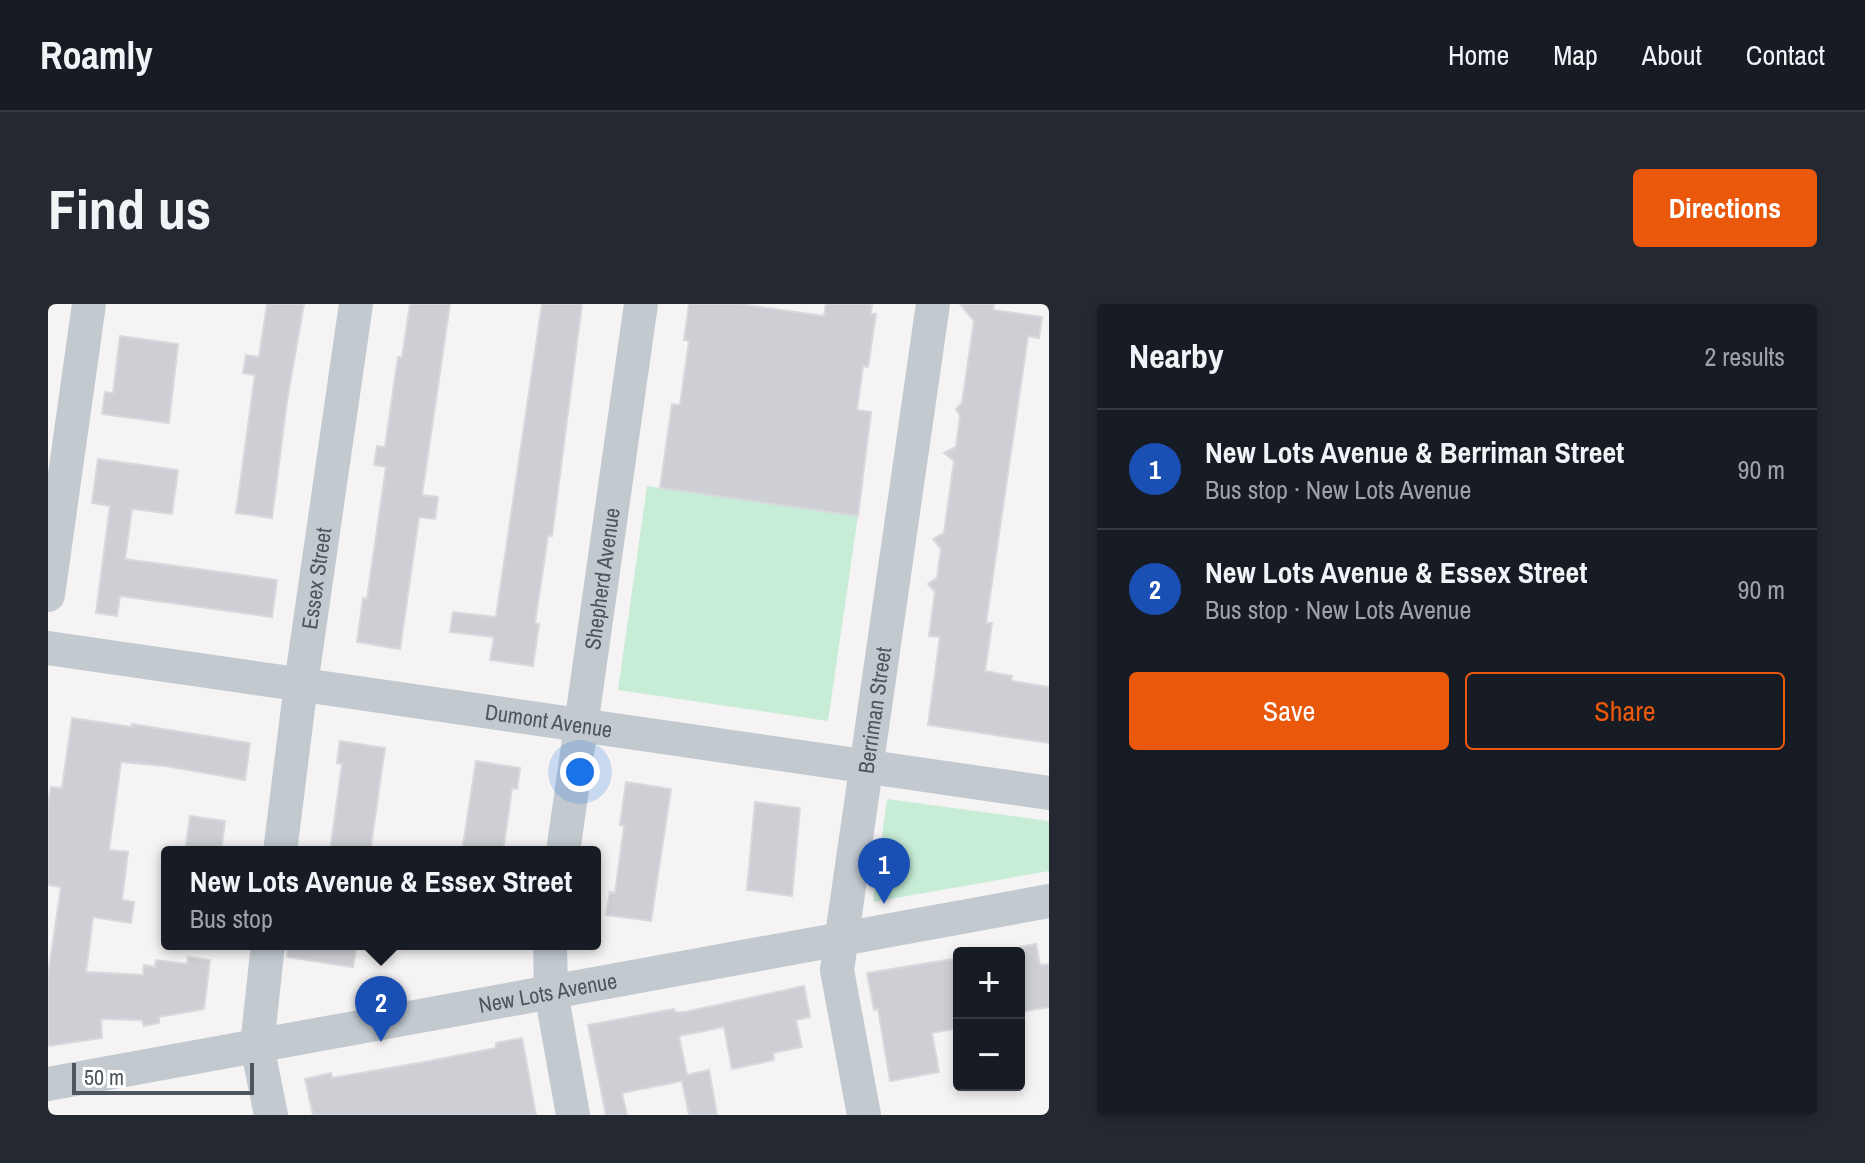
<!DOCTYPE html>
<meta charset="utf-8">
<style>
:root{--surface:#171b24;--page:#242831;--text:#f1f3f6;--muted:#9ea1a6;--line:#363941;--accent:#ea580c}
body{margin:0;font-family:"Archivo Narrow",sans-serif;background:var(--page);color:var(--text)}
.controls{position:absolute;right:24px;bottom:24px;display:grid;overflow:hidden;border-radius:8px;box-shadow:0 4px 12px #0003}
.controls button{width:72px;height:72px;display:grid;place-items:center;padding:0;border:0;border-bottom:2px solid var(--line);background:var(--surface);color:var(--text);font:40px sans-serif}
.scale{position:absolute;left:24px;bottom:20px;width:182px;box-sizing:border-box;padding-left:8px;border:4px solid #4c565f;border-top:0;font-size:22px;line-height:28px;white-space:nowrap;color:#4c565f;-webkit-text-stroke:6px #fff;paint-order:stroke}
.you{position:absolute;left:532px;top:468px;width:28px;height:28px;margin:-20px;border:6px solid #fff;border-radius:50%;background:#1a73e8;box-shadow:0 0 0 12px #1a73e833}
.badge{display:grid;place-items:center;width:52px;height:52px;border-radius:50%;background:var(--accent);color:#fff;font-size:26px;font-weight:700}
.pin{position:absolute;translate:-50% -66px;filter:drop-shadow(0 2px 4px #0008)}
.pin::after{content:'';position:absolute;top:42px;width:28px;height:24px;background:inherit;clip-path:polygon(0 0,100% 0,50% 100%)}
.popup{position:absolute;left:113px;top:542px;width:440px;height:104px;box-sizing:border-box;display:grid;place-content:center;border-radius:8px;background:var(--surface);filter:drop-shadow(0 2px 6px #0005);font-size:26px;white-space:nowrap;color:var(--muted)}
.popup b{font-size:30px;color:var(--text)}
.popup::after{content:'';position:absolute;left:50%;top:100%;margin-left:-16px;border:16px solid transparent;border-top-color:var(--surface)}
.list{margin:0;padding:0;list-style:none}
h2{display:flex;justify-content:space-between;align-items:center;height:104px;margin:0;padding:0 32px;font-size:34px}
h2 small{font-size:26px;font-weight:400;color:var(--muted)}
.list li{display:grid;grid-template-columns:52px 1fr auto;gap:24px;align-items:center;box-sizing:border-box;height:120px;padding:0 32px;border-top:2px solid var(--line)}
.list b{display:block;font-size:30px;white-space:nowrap}
.list p{margin:0;font-size:26px;white-space:nowrap;color:var(--muted)}
.list em{font-size:26px;font-style:normal;color:var(--muted)}
.actions{display:flex;gap:16px;padding:24px 32px}
.actions a{flex:1;padding:18px 0;border:2px solid var(--accent);border-radius:8px;text-align:center;font-size:28px;color:var(--accent)}
.actions .main{background:var(--accent);color:#fff}
.map{position:relative;flex:none;width:1001px;height:811px;overflow:hidden;border-radius:8px}
header{display:flex;align-items:center;gap:48px;box-sizing:border-box;height:112px;padding:0 40px;background:var(--surface);border-bottom:2px solid var(--line)}
header strong{font-size:38px}
nav{display:flex;gap:44px;margin-inline-start:auto;font-size:28px}
.intro{display:flex;align-items:center;justify-content:space-between;box-sizing:border-box;height:192px;padding:0 48px}
h1{margin:0;font-size:56px}
.button{padding:20px 36px;border-radius:8px;background:var(--accent);color:#fff;font-size:28px;font-weight:700}
main{display:flex;gap:48px;padding:0 48px}
aside{flex:1;background:var(--surface);border-radius:8px;box-shadow:0 4px 12px #0003}
.map>svg:first-child{display:block}
.green{fill:#c7edd6}
.building{fill:#cdcfd4;stroke:#d7d9dd;stroke-width:2}
.lines{fill:none;stroke-linecap:round;stroke-linejoin:round}
.minor{stroke:#c2cad0;stroke-width:34}
.labels{text-anchor:middle;stroke-width:6;stroke-linejoin:round;paint-order:stroke}
.street-label{font-size:22px;fill:#4c565f;stroke:#fff}
</style>
<header>
<strong>Roamly</strong>
<nav><a>Home</a><a>Map</a><a>About</a><a>Contact</a></nav>
</header>
<div class="intro"><h1>Find us</h1><a class="button">Directions</a></div>
<main>
<div class="map">
<svg width="1001" height="811" viewBox="0 0 1001 811">
<rect width="100%" height="100%" fill="#f5f3f3"/>
<g class="green">
<path d="M599,182L810,212L780,417L570,386Z"/>
<path d="M839,495L1001,517V567L825,598Z"/>
</g>
<g class="building">
<path d="M219,0H256L239,97L224,214L188,209L207,71L195,69L198,51L211,53Z"/>
<path d="M362,0H402L374,191L390,193L387,215L371,213L352,345L309,338L315,294L319,295L338,163L326,161L329,142L337,143L350,53L354,54Z"/>
<path d="M494,0H534L504,232L500,231L487,319L491,320L485,362L442,356L446,333L402,328L405,308L448,313Z"/>
<path d="M641,0H691L776,12L778,0H824L823,10H828L820,63L815,62L809,106L823,108L810,212L612,184L624,100L632,101L641,37L636,36Z"/>
<path d="M912,0H946L945,6L994,13L991,34L980,32L938,319H944L937,367L964,372L963,377L1001,383V439L880,421L892,333L881,332L887,288L880,280L889,274L893,245L885,235L896,229L906,157L896,149L908,143L912,112L908,105L914,99L926,17Z"/>
<path d="M72,32L130,40L121,119L54,110L57,88L65,89Z"/>
<path d="M50,155L130,166L124,210L84,205L77,255L229,276L224,313L72,292L69,312L48,309L62,202L44,199Z"/>
<path d="M24,414L84,423V420L202,439L197,476L118,462L73,458L61,546L80,548L74,596L86,598L83,619L45,613L38,668L95,671L96,661L107,663L108,656L139,660L140,653L162,656L156,705L111,713V719L96,722L94,716L53,715L54,734L0,742V672L13,583L0,581V501L3,483L14,484Z"/>
<path d="M292,437L337,444L322,548H282L294,460L289,459Z"/>
<path d="M428,457L472,464L469,485L464,484L455,548H414Z"/>
<path d="M578,478L623,485L603,617L558,611L562,588L567,589L576,522L572,521Z"/>
<path d="M707,498L752,504L744,592L699,586Z"/>
<path d="M142,512L177,517L173,548H137Z"/>
<path d="M240,640H309L305,663L239,653Z"/>
<path d="M988,640L992,661L1001,660V703L971,708V643Z"/>
<path d="M911,654V724L884,729L891,768L842,777L830,705L826,706L819,669Z"/>
<path d="M756,682L762,713L748,716L754,743L725,749L726,756L684,765L676,723L631,732L639,771L661,766L669,811H641L634,777L574,789L579,811H558L540,721L626,705L627,708H637Z"/>
<path d="M474,734L488,811H265L257,775L283,769L284,774L371,759L448,744V739Z"/>
</g>
<g class="lines">
<g class="minor">
<path d="M0,291L41,0"/>
<path id="s1" d="M0,344L1001,489"/>
<path id="s2" d="M232,548L253,380L308,0"/>
<path id="s3" d="M515,548L593,0"/>
<path d="M220,640L209,742L223,811"/>
<path d="M502,640L503,688L525,811"/>
<path id="s4" d="M0,780L1001,597"/>
<path id="s5" d="M816,811L789,666L885,0"/>
</g>
</g>
<g class="labels">
<g class="street-label">
<text dy="8" stroke="none"><textPath href="#s2" startOffset="276">Essex Street</textPath></text>
<text dy="8" stroke="none"><textPath href="#s3" startOffset="276">Shepherd Avenue</textPath></text>
<text dy="8" stroke="none"><textPath href="#s5" startOffset="410">Berriman Street</textPath></text>
<text dy="8" stroke="none"><textPath href="#s1" startOffset="506">Dumont Avenue</textPath></text>
<text dy="8" stroke="none"><textPath href="#s4" startOffset="508">New Lots Avenue</textPath></text>
</g>
</g>
</svg>
<div class="controls">
<button>+</button>
<button>−</button>
</div>
<div class="scale">50 m</div>
<div class="you"></div>
<div class="pin badge" style="left:836px;top:600px;background:#1a4fb4">1</div>
<div class="pin badge" style="left:333px;top:738px;background:#1a4fb4">2</div>
<div class="popup"><b>New Lots Avenue &amp; Essex Street</b>Bus stop</div>
</div>
<aside>
<h2>Nearby<small>2 results</small></h2>
<ul class="list">
<li><span class="badge" style="background:#1a4fb4">1</span><div><b>New Lots Avenue &amp; Berriman Street</b><p>Bus stop · New Lots Avenue</p></div><em>90 m</em></li>
<li><span class="badge" style="background:#1a4fb4">2</span><div><b>New Lots Avenue &amp; Essex Street</b><p>Bus stop · New Lots Avenue</p></div><em>90 m</em></li>
</ul>
<div class="actions"><a class="main">Save</a><a>Share</a></div>
</aside>
</main>
